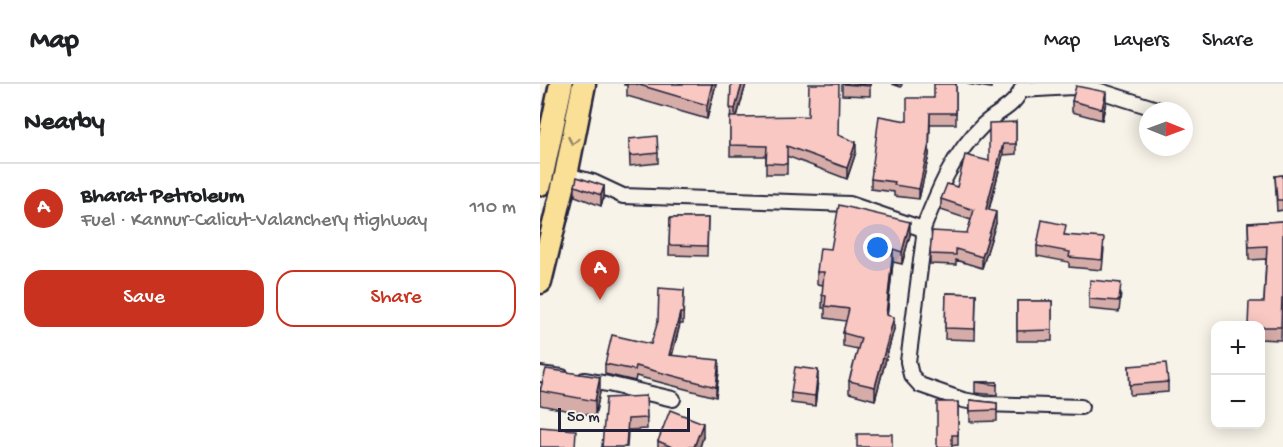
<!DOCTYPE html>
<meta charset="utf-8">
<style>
:root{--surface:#fff;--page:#f2f2f2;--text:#202124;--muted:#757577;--line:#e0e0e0;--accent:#c8321e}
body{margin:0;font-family:"Gochi Hand",sans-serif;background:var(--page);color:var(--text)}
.controls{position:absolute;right:18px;bottom:18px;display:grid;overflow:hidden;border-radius:12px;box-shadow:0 3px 15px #0003}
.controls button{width:54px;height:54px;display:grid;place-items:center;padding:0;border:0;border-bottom:2px solid var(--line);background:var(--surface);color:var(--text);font:30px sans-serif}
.compass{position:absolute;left:599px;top:18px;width:54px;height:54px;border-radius:50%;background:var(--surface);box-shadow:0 3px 15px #0003;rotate:91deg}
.scale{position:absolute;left:18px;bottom:15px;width:132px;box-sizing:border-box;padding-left:6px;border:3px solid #22223b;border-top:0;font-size:16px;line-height:21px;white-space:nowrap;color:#22223b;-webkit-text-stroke:4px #f7f3e8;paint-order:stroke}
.you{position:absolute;left:338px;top:164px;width:21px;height:21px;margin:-15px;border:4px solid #fff;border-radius:50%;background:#1a73e8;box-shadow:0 0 0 9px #1a73e833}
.badge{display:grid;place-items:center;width:39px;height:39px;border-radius:50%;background:var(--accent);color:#fff;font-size:20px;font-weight:700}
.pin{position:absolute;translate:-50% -50px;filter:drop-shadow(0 2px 3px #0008)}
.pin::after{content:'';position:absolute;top:32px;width:21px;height:18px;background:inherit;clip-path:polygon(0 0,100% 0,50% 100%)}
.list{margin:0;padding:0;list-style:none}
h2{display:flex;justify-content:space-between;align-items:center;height:78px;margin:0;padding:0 24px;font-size:26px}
h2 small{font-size:20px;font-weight:400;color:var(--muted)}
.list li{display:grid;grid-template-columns:39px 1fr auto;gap:18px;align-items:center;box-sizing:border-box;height:90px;padding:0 24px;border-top:2px solid var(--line)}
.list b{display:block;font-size:22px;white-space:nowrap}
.list p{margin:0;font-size:20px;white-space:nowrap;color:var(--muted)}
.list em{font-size:20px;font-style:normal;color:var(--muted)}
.actions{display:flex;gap:12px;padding:18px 24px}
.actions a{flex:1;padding:14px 0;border:2px solid var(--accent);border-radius:18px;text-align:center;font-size:21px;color:var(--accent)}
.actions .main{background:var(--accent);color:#fff}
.map{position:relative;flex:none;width:743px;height:363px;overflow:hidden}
header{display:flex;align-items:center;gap:36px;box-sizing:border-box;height:84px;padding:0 30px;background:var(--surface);border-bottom:2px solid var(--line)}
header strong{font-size:28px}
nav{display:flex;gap:33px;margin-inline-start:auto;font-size:21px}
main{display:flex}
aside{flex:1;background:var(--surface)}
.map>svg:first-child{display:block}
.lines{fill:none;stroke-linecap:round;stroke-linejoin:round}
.minor-casing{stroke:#22223b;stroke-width:18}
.trunk-casing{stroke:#22223b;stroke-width:27}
.minor{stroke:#f7f3e8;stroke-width:14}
.trunk{stroke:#fadf96;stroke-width:22}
.wall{fill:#d6aca8;stroke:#22223b;stroke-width:1.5}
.shaded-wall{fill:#ae8c88;stroke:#22223b;stroke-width:1.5}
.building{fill:#f9c8c3;stroke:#22223b;stroke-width:1.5}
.oneway{stroke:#8e8068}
</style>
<header>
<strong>Map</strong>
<nav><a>Map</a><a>Layers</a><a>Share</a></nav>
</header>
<main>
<aside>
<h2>Nearby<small></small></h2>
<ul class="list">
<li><span class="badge">A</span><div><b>Bharat Petroleum</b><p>Fuel · Kannur-Calicut-Valanchery Highway</p></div><em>110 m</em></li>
</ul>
<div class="actions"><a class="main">Save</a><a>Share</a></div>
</aside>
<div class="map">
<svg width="743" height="363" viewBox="0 0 743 363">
<rect width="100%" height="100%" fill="#f7f3e8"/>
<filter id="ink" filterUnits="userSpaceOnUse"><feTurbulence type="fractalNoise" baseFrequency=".0167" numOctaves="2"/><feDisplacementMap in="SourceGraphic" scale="12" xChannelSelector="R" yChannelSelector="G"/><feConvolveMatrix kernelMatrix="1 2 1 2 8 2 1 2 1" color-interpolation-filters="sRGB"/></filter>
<g filter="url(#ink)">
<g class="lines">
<defs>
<g id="minor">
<path d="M481,6L532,3L557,6L623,27"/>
<path d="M34,93L53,98L83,112L310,120L383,145C398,107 413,70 443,41C460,25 474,25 484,0"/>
<path d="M383,145L384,153L368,278L371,291L380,301L423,316L444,320L541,323"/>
<path d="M0,290L22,293"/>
<path d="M44,296L68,300L133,315"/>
</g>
<g id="trunk">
<path d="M0,100L21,0"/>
<path d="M0,198L26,91L44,0"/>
</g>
</defs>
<use href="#minor" class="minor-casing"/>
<use href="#trunk" class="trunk-casing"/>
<use href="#minor" class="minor"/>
<use href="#trunk" class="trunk"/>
</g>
<g class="wall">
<path d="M84,0H176L167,35L87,12V1H84Z"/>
<path d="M191,0H206L197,33L298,51L316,68L307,95L247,72V90H226V72H190Z"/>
<path d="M302,0H330V12L302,11Z"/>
<path d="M352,0H362L361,3Z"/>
<path d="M416,0V40H390L389,71L379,115L354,112V108L331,105V95L367,37L394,14Z"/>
<path d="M427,0H451V4Z"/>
<path d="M532,17L566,18L562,36L532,28Z"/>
<path d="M476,38V70L463,71L449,126L456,139L442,184L416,176V181L390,180V170L427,149L431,136L401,126V115L449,77Z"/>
<path d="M89,55L118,69V79L90,82Z"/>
<path d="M743,91V126L737,127L735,92Z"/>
<path d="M35,102H64V113L61,122L35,112Z"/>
<path d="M130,134H168L167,172L129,171Z"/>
<path d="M743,137V227H742L741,256L720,255V242L724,218L726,175L709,176L708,139Z"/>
<path d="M370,151L362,180L353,178L347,231L354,245L335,316L309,309V297L318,265L303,262V249L306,237L285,234V224H282L283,201L277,200V188L291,165Z"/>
<path d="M526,151L564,165L562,186L529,183V178L497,172V162Z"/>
<path d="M144,206L143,240H140L132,272L179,287L176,313L96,292L95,297L65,290V280L111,260Z"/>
<path d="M406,209L436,210L435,256L405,255Z"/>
<path d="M581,209L579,228L549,225V215Z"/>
<rect x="477" y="217" width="35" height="40"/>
<path d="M589,282L628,298V308L590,311Z"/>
<path d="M278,296L275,322L251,319V309Z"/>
<path d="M435,298H457V311L435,309Z"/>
<path d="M0,304L60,308L55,332L0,321Z"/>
<path d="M106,312L107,345L88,346L87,363H62Z"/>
<path d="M430,316L457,319V337L430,338Z"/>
<path d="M418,318V361L397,363Z"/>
<path d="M163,353L160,363H118V357Z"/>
</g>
<g class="shaded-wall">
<path d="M172,0H176L167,35V21Z"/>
<path d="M202,0H206L195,39V25Z"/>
<path d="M566,8V18L562,36V25Z"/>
<path d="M390,29L389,71L379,115V105Z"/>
<path d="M316,58V68L307,95V84Z"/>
<path d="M463,60V71L446,136V125Z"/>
<path d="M64,102V113L61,122V111Z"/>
<path d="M456,128V139L442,184V173Z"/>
<path d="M370,138V151L362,180V168Z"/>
<path d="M353,165V178L346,243V231Z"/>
<path d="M140,229V240L129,282V271Z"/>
<path d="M354,233V245L335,316V303Z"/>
<path d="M179,276V287L176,313V303Z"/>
<path d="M278,286V296L275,322V312Z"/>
<path d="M60,293V308L55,332V317Z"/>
<path d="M163,339V353L160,363H154Z"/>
</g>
<g class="building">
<path d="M96,0H172L167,21Z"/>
<path d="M191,0H202L195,25L190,24Z"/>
<path d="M269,0H299L298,51L316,58L307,84L247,62V80L226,79L227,62L190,61V33L268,32Z"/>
<path d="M302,0H330V2Z"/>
<path d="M394,0H416V29H390L389,60L379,105L354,101L355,98L331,95L339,32L367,37V14H394Z"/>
<path d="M536,2L566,8L562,25L532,17Z"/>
<path d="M476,38V60H463L446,125L456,128L442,173L416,165V171L390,170L392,147L427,149L434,126L401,115L407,100L417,103L425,71L449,77V39Z"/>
<path d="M117,52L118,69L90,72L89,55Z"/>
<path d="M743,91V116H737L735,92Z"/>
<path d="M37,93L64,102L61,111L35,102Z"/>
<path d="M299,121L370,138L362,168L353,165L346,231L354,233L335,303L309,297L321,254L303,249L309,225L285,222L286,212L282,211L284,188H277L280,164L291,165Z"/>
<path d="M130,134H168L167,162L129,161Z"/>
<path d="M502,136L526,141L524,151L564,154L562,176L529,173L530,168L497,162Z"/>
<path d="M743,137V214H742L741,243H720V242H708L709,218H724L727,162L709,163L708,139Z"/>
<path d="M550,196L581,199L579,217L549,215Z"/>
<path d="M119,204L144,206L143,229H140L129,271L179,276L176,303L96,282L95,286L65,280L72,251L111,260L118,237Z"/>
<path d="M406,209L436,210L435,245L405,244Z"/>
<path d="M477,217H512V246L477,247Z"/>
<path d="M626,279L628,298L590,301L589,282Z"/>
<path d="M255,283L278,286L275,312L251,309Z"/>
<path d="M6,285L60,293L55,317L0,307Z"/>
<path d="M435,298H457V301Z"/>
<path d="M106,312L107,334L88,335L86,363H62L66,314Z"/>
<path d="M430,316L457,319V326L430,327Z"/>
<path d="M397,318H418V351H412V363H397Z"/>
<path d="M130,326L163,339L154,363H132L118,357Z"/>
<path d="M0,343L36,346L35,363H0Z"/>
<rect x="317" y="350" width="35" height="13"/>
</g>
<defs><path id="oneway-chevron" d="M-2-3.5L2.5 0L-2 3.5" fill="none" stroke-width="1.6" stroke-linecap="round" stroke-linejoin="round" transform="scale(1.5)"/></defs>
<use class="oneway" href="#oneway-chevron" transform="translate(33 57) rotate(101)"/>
</g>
</svg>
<div class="controls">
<button>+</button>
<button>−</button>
</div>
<svg class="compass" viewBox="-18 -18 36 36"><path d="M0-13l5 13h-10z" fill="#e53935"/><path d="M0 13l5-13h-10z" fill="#757577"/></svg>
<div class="scale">50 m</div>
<div class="you"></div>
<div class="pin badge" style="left:60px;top:216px">A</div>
</div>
</main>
